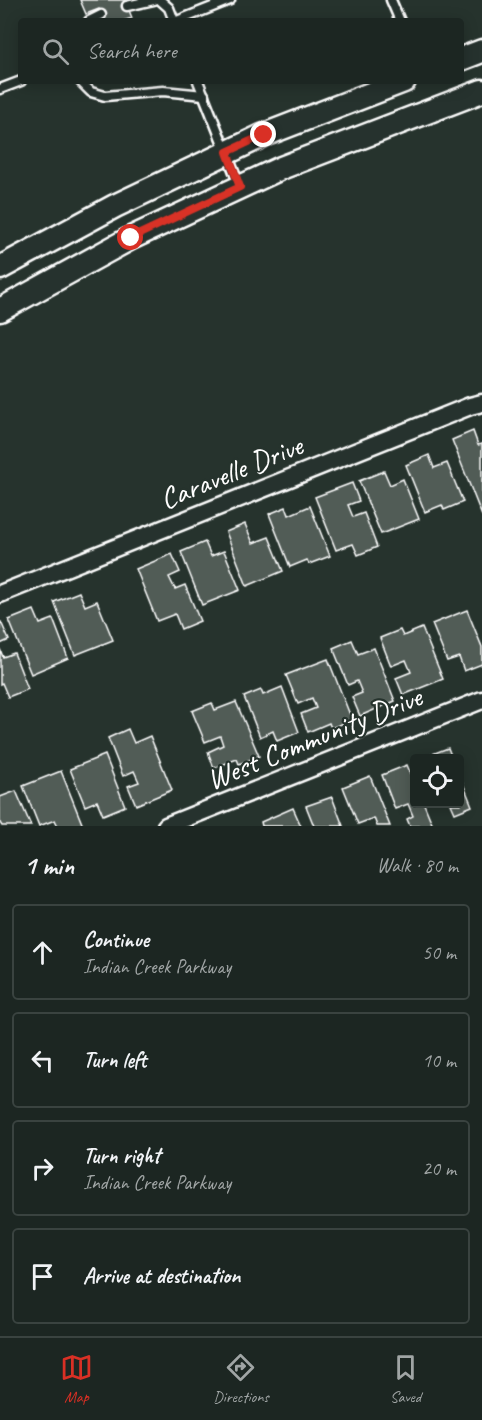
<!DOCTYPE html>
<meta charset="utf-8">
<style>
:root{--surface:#1c2622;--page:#29322f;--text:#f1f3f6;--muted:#a0a5a5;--line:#3a4340;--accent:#d93025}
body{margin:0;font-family:Caveat,sans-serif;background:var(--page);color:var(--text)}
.controls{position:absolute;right:18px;bottom:18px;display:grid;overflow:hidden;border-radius:6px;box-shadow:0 3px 15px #0003}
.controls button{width:54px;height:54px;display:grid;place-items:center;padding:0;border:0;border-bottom:2px solid var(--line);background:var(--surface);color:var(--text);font:30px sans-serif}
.stop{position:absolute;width:18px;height:18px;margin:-14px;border:4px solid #d93025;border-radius:50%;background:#fff}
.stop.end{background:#d93025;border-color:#fff;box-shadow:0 2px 6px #0008}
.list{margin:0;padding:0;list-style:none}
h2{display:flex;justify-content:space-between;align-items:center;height:78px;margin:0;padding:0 24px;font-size:26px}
h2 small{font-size:20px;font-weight:400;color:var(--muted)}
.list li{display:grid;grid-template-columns:39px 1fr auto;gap:18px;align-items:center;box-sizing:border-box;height:96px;margin:0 12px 12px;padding:0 12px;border:2px solid var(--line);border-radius:6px}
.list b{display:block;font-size:22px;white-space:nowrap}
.list p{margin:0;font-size:20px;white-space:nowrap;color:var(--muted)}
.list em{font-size:20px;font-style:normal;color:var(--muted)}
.icon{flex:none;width:33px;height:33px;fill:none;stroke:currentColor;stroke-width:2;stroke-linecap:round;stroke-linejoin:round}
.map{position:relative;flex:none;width:482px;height:826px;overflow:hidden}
.search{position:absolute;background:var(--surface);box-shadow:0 3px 15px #0003;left:18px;right:18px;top:18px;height:66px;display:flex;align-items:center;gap:15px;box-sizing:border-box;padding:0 21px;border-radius:6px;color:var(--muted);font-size:22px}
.sheet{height:510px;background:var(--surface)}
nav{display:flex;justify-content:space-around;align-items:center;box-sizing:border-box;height:84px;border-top:2px solid var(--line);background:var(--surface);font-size:16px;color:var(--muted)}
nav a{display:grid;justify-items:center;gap:3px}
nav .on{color:var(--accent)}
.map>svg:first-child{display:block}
.building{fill:#515c57;stroke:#fff;stroke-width:1.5}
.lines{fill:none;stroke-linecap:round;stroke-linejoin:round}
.lane-casing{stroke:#fff;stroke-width:13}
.street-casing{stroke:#fff;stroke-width:21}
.secondary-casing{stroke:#fff;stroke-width:27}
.lane{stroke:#26332d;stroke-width:8}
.street{stroke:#26332d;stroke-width:16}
.secondary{stroke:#26332d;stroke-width:22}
.route{stroke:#d93025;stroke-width:8}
.labels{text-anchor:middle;stroke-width:4.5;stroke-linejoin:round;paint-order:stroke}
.street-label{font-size:30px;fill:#fff;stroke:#26332d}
</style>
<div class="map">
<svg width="482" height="826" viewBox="0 0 482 826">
<rect width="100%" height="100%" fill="#26332d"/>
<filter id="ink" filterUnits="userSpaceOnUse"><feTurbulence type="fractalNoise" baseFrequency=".0167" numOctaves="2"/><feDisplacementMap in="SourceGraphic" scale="12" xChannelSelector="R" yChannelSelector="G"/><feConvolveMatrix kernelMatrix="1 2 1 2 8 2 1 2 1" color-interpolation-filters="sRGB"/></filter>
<g filter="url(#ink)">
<g class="building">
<path d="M80,0H125L132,18L123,21H104L99,9L86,14Z"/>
<path d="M473,431L478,445L482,444V516L452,440Z"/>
<path d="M429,455L434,468L447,463L463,502L444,510L442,505L425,512L406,465Z"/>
<path d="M384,471L390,485L403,479L419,519L381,534L359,481Z"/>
<path d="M352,483L359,501L348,505L353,517L364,513L377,547L358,555L353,544L336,550L315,497Z"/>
<path d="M310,506L330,556L309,564L307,560L290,567L269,514L286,507L289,515Z"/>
<path d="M245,524L253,543L269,537L283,571L247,586L226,532Z"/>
<path d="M205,542L211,556L224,551L240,590L202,605L181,552Z"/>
<path d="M172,554L180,572L169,577L175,589L185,585L200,621L181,629L175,614L157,621L136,569Z"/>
<path d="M79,592L85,606L97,601L113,640L75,655L54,602Z"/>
<path d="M34,610L40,624L53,619L68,658L31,674L9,620Z"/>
<path d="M467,610L482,647V664L464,671L459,657L447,661L432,624Z"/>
<path d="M1,622L9,640L0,644V623Z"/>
<path d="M422,628L443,679L403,695L396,678L411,672L406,660L391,666L380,638L400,630L403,636Z"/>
<path d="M352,640L358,654L374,648L395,701L360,716L352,697L362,693L357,681L348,685L333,648Z"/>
<path d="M0,649L3,657L14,653L28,689L8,697L2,683L0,684Z"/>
<path d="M328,659L352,720L331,728L329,723L308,732L301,714L316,708L312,698L298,704L286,675Z"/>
<path d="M282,687L299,732L277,741L273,731L260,737L244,697L261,690L263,695Z"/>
<path d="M236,702L259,756L239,764L237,759L214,768L208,752L223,745L220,736L205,742L192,711L212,703L215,710Z"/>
<path d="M128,729L134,743L150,736L172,790L136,805L128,786L139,782L134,771L123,776L108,738Z"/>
<path d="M448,748L452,758H422Z"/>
<path d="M105,755L125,806L103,815L97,801L85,806L70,769Z"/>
<path d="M407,765L414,782V804H424L433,826H410L407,819L413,816L408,804L395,809L382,775Z"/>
<path d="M61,771L83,826H58L55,820L39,826L23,786Z"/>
<path d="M370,776L390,826H377L374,818L358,824L343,787Z"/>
<path d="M460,776L472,806L455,813L451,804H460Z"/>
<path d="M16,791L31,826H2L0,823V797Z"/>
<path d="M332,797L343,826H314L306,806Z"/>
<path d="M293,808L301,826H262L261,822Z"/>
</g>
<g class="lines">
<defs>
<g id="lane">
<path d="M160,0L169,8L174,21"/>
<path d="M391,0L400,21"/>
<path d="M127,6L154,0"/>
<path d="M89,21L101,15"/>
<path d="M177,21L230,0"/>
<path d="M80,81L91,92L105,96L163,91L204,95"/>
<path d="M198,81L240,187"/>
<path d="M0,89L21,81"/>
</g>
<g id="street">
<path d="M0,594L470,406L482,403"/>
<path d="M166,826L482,700"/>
</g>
<g id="secondary">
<path d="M461,59L482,51"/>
<path d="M0,268L115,206L264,135L404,81"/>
<path d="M0,310L131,238L281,168L482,91"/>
</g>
</defs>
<use href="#lane" class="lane-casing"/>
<use href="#street" class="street-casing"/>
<use href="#secondary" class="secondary-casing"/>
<use href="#lane" class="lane"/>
<use href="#street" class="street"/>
<use href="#secondary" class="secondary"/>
</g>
</g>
<g class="lines" filter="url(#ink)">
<path class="route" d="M131,238L240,187L227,152L264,135"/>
</g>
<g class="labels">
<g class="street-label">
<text transform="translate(231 472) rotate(-22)" y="10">Caravelle Drive</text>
<text transform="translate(314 738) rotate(-22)" y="10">West Community Drive</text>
</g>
</g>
</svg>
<div class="controls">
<button><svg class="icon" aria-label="locate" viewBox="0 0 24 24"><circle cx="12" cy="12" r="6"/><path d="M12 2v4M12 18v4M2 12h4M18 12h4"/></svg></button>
</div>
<div class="stop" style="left:131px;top:238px"></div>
<div class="stop end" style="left:264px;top:135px"></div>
<div class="search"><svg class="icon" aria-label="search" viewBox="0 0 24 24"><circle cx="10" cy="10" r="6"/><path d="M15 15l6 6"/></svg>Search here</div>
</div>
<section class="sheet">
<h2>1 min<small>Walk · 80 m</small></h2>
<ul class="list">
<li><svg class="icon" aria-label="ahead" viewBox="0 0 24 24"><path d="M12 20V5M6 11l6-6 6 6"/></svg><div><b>Continue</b><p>Indian Creek Parkway</p></div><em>50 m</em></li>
<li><svg class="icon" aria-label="left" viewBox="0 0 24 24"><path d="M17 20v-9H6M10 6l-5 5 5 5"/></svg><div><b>Turn left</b></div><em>10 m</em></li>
<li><svg class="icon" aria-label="right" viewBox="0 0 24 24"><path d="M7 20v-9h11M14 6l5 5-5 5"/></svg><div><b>Turn right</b><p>Indian Creek Parkway</p></div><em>20 m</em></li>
<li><svg class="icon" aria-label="arrive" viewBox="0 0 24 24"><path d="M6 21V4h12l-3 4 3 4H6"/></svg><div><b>Arrive at destination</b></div></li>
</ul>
</section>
<nav>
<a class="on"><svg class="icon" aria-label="map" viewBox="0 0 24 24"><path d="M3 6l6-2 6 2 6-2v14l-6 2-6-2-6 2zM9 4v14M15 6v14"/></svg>Map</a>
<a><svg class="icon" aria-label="directions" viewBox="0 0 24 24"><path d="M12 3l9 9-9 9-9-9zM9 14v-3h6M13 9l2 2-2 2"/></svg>Directions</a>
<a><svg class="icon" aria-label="saved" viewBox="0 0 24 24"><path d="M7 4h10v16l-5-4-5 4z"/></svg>Saved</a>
</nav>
